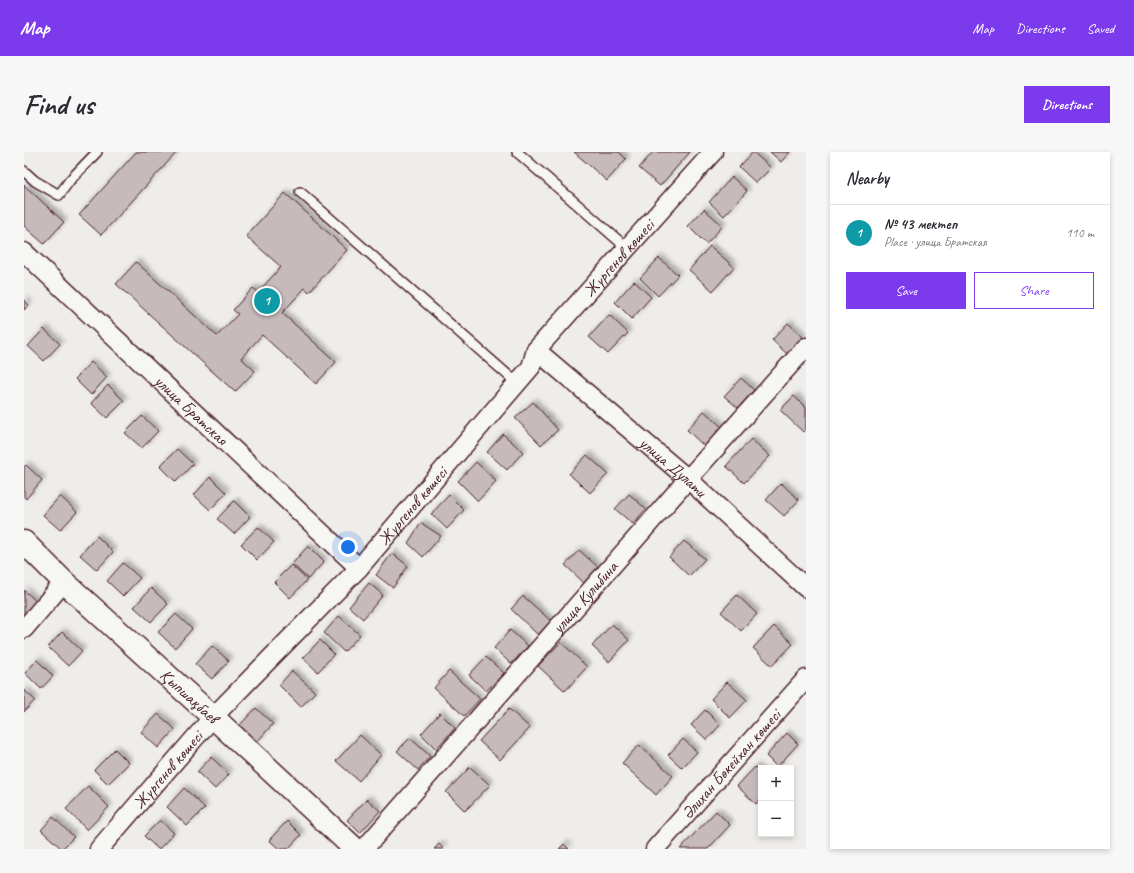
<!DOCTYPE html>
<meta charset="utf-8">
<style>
:root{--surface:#fff;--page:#f7f7f7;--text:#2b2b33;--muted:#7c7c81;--line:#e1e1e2;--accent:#7c3aed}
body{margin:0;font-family:Caveat,sans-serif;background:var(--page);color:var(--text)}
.controls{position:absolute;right:12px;bottom:12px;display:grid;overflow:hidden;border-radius:0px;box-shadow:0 2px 6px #0003}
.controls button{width:36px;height:36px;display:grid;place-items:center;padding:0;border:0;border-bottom:1px solid var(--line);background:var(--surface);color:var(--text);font:20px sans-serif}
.you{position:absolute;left:324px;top:395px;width:14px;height:14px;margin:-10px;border:3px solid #fff;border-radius:50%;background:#1a73e8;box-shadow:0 0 0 6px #1a73e833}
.badge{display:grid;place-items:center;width:26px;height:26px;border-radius:50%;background:var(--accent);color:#fff;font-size:13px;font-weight:700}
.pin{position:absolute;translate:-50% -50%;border:2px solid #fff;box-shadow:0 1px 4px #0006}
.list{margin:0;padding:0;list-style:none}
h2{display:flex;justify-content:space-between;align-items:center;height:52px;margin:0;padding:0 16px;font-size:17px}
h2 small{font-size:13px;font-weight:400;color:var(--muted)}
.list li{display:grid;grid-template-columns:26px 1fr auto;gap:12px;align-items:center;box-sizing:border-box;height:56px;padding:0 16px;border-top:1px solid var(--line)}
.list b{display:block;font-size:15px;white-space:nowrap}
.list p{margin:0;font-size:13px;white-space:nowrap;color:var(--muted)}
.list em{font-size:13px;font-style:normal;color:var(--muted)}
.actions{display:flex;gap:8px;padding:12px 16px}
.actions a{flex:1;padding:9px 0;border:1px solid var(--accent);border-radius:0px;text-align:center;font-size:14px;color:var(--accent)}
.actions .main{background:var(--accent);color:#fff}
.map{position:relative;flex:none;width:782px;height:697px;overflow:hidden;border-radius:0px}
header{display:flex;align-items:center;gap:24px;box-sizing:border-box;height:56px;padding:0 20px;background:var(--accent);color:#fff}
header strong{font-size:19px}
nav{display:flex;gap:22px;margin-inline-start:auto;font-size:14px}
.intro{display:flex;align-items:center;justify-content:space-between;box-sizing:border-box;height:96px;padding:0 24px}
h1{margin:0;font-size:28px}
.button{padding:10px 18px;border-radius:0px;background:var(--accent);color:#fff;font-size:14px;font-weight:700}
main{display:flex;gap:24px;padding:0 24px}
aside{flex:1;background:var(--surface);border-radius:0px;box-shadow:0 2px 6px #0003}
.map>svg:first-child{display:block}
.building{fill:#c6babb;stroke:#4a1f2b;filter:url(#shadow)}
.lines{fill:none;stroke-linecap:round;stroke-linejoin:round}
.service-casing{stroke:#4a1f2b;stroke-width:12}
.minor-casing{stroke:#4a1f2b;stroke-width:21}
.tertiary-casing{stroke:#4a1f2b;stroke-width:25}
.service{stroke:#f6f6f2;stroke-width:9}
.minor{stroke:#f6f6f2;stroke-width:18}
.tertiary{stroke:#f6f6f2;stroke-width:22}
.labels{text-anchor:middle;stroke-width:3.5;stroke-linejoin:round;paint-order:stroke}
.street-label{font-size:17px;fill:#4a1f2b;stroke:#f6f6f2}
</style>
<header>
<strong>Map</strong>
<nav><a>Map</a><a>Directions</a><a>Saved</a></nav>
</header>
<div class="intro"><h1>Find us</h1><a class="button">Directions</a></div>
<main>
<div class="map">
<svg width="782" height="697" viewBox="0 0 782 697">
<defs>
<filter id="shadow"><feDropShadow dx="3.5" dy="-3.5" stdDeviation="2" flood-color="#0004"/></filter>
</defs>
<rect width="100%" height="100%" fill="#efedea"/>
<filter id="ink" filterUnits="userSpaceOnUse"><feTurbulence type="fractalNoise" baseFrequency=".025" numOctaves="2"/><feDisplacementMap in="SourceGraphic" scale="8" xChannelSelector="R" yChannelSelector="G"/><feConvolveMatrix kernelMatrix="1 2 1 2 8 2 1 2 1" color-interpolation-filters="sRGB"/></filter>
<g filter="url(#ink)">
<g class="building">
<path d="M112,0H153L77,83L55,63Z"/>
<path d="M550,0H595L602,7L583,29Z"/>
<path d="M629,0H666L636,34L615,16Z"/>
<path d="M729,0L747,16L732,31L715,15Z"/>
<path d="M746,0H766L757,10Z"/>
<path d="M708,25L723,39L700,64L685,50Z"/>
<path d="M0,33L40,70L20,92L0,74Z"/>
<path d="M261,41L323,98L285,140L281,136L258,161L312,210L292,232L238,183L217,206L231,219L211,240L92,132L112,110L193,184L214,162L209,158L229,136L234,140L257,115L222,84Z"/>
<path d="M680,57L699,74L682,92L664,74Z"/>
<path d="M686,94L710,115L689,139L665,118Z"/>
<path d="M635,106L654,123L634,144L616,126Z"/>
<path d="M610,129L627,145L608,167L591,150Z"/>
<path d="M0,148L5,153L0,158Z"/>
<path d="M585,163L604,181L584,202L565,185Z"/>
<path d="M764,171L779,185L763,202L748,188Z"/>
<path d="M20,177L36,192L20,209L4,194Z"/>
<path d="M67,210L83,225L67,243L51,227Z"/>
<path d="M717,226L730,238L714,256L700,244Z"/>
<path d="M84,233L100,249L83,266L67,251Z"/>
<path d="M770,244L782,256V277L779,280L756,258Z"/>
<path d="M509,250L534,278L517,293L491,266Z"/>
<path d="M680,259L699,276L681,295L663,278Z"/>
<path d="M118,264L134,279L118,296L101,281Z"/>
<path d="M479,282L499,300L483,318L463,300Z"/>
<path d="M727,287L746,304L720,331L702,314Z"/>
<path d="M153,297L169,312L152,330L136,314Z"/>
<path d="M563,303L584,322L566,341L545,322Z"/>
<path d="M452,310L472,329L454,349L434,329Z"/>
<path d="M2,313L18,328L2,347L0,345V315Z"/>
<path d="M186,325L202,341L186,358L170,343Z"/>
<path d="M757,331L775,348L760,364L742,348Z"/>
<path d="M605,342L622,357L609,372L591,357Z"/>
<path d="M425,343L440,358L423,377L407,362Z"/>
<path d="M36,344L53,360L36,378L19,363Z"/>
<path d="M210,349L226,365L210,382L193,367Z"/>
<path d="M397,371L417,384L399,405L384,391Z"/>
<path d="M234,375L250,390L233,408L217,392Z"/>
<path d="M73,384L89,400L73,418L56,403Z"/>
<path d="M660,389L681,407L665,424L645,405Z"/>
<path d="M284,394L300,410L284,427L268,412Z"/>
<path d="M555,398L574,415L560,431L541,413Z"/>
<path d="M368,401L384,414L369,436L352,423Z"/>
<path d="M99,411L116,426L99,444L83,429Z"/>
<path d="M267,413L283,428L266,446L250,430Z"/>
<path d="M345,431L359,443L339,467L325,455Z"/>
<path d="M127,436L144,452L127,470L110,455Z"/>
<path d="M0,438L14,451L0,465Z"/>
<path d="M713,443L733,462L717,479L697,460Z"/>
<path d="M499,444L527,469L514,483L487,457Z"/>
<path d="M152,462L168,477L151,496L134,480Z"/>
<path d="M315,464L336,483L320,500L300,481Z"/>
<path d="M588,472L605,488L585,510L568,494Z"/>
<path d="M750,474L769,492L748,514L729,496Z"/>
<path d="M486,478L504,494L487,512L470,496Z"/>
<path d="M38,480L58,499L44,514L24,495Z"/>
<path d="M296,488L310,502L294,520L279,506Z"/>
<path d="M537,490L563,515L541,539L514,514Z"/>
<path d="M188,494L205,509L188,527L171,512Z"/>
<path d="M462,505L480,521L462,539L445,523Z"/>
<path d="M13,508L29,524L17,537L1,521Z"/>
<path d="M268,519L291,540L277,555L255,533Z"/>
<path d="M425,519L456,547L440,564L410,536Z"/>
<path d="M703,530L723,548L706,566L687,547Z"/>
<path d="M0,538L11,548L0,560Z"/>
<path d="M232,556L249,572L232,591L214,575Z"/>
<path d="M485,557L506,576L476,608L455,589Z"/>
<path d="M681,558L696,573L683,588L667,573Z"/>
<path d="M416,561L431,576L412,597L397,582Z"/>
<path d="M134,562L151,577L134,596L117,580Z"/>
<path d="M763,581L774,592L753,615L742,604Z"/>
<path d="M336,583L357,603L335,629L312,609Z"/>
<path d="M386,586L406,604L394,618L373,599Z"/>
<path d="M659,587L673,600L658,616L644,603Z"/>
<path d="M615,593L649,624L632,643L598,611Z"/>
<path d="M91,597L105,611L84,632L70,618Z"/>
<path d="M187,605L205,622L191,637L173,620Z"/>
<path d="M446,615L466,633L441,659L422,640Z"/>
<path d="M731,615L737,620V646L732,652L713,634Z"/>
<path d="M64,634L85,655L63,678L42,657Z"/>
<path d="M160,636L181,656L163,674L143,655Z"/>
<path d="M343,647L356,659L336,681L323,668Z"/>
<path d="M692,659L706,673L684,697H656Z"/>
<path d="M29,665L50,685L38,697L17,678Z"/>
<path d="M136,668L150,681L135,697H134L120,684Z"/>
<path d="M263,669L277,683L264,697H255L245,688Z"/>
<path d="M415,692L420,697H410Z"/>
<path d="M540,692L545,697H535Z"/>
</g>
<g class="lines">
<defs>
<g id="service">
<path d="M493,0L603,96"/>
<path d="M0,19L11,29L35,43L46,28L73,0"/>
<path d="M276,40L493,231"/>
</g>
<g id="minor">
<path id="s1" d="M0,100L335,416"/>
<path id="s2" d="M512,198L664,327L782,436"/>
<path d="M0,477L40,430"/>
<path id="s3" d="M75,697L189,565L335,416L507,215L512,198L689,0"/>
<path id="s4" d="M340,697L664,327L782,195"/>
<path id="s5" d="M631,697L782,527"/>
</g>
<g id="tertiary">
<path id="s6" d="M0,390L40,430L189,565L331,697"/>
</g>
</defs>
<use href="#service" class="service-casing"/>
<use href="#minor" class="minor-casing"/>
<use href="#tertiary" class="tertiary-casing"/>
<use href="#service" class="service"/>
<use href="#minor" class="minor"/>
<use href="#tertiary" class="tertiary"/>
</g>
</g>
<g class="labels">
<g class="street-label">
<text dy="6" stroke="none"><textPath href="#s3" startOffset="789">Жүргенов көшесі</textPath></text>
<text dy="6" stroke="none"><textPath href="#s1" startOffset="230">улица Братская</textPath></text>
<text dy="6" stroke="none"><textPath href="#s2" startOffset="180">улица Дулати</textPath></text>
<text dy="6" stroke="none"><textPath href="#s3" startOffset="465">Жүргенов көшесі</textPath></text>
<text dy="6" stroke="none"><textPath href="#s4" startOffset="335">улица Кулибина</textPath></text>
<text dy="6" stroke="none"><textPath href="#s6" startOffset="226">Қыпшақбаев</textPath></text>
<text dy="6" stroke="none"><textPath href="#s5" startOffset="114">Әлихан Бөкейхан көшесі</textPath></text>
<text dy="6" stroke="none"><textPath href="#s3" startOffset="105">Жүргенов көшесі</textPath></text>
</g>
</g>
</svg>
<div class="controls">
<button>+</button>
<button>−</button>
</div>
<div class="you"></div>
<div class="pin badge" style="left:243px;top:149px;background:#0f9aa8">1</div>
</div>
<aside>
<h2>Nearby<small></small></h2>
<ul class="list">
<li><span class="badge" style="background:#0f9aa8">1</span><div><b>№ 43 мектеп</b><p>Place · улица Братская</p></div><em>110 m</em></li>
</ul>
<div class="actions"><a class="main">Save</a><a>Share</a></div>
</aside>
</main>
